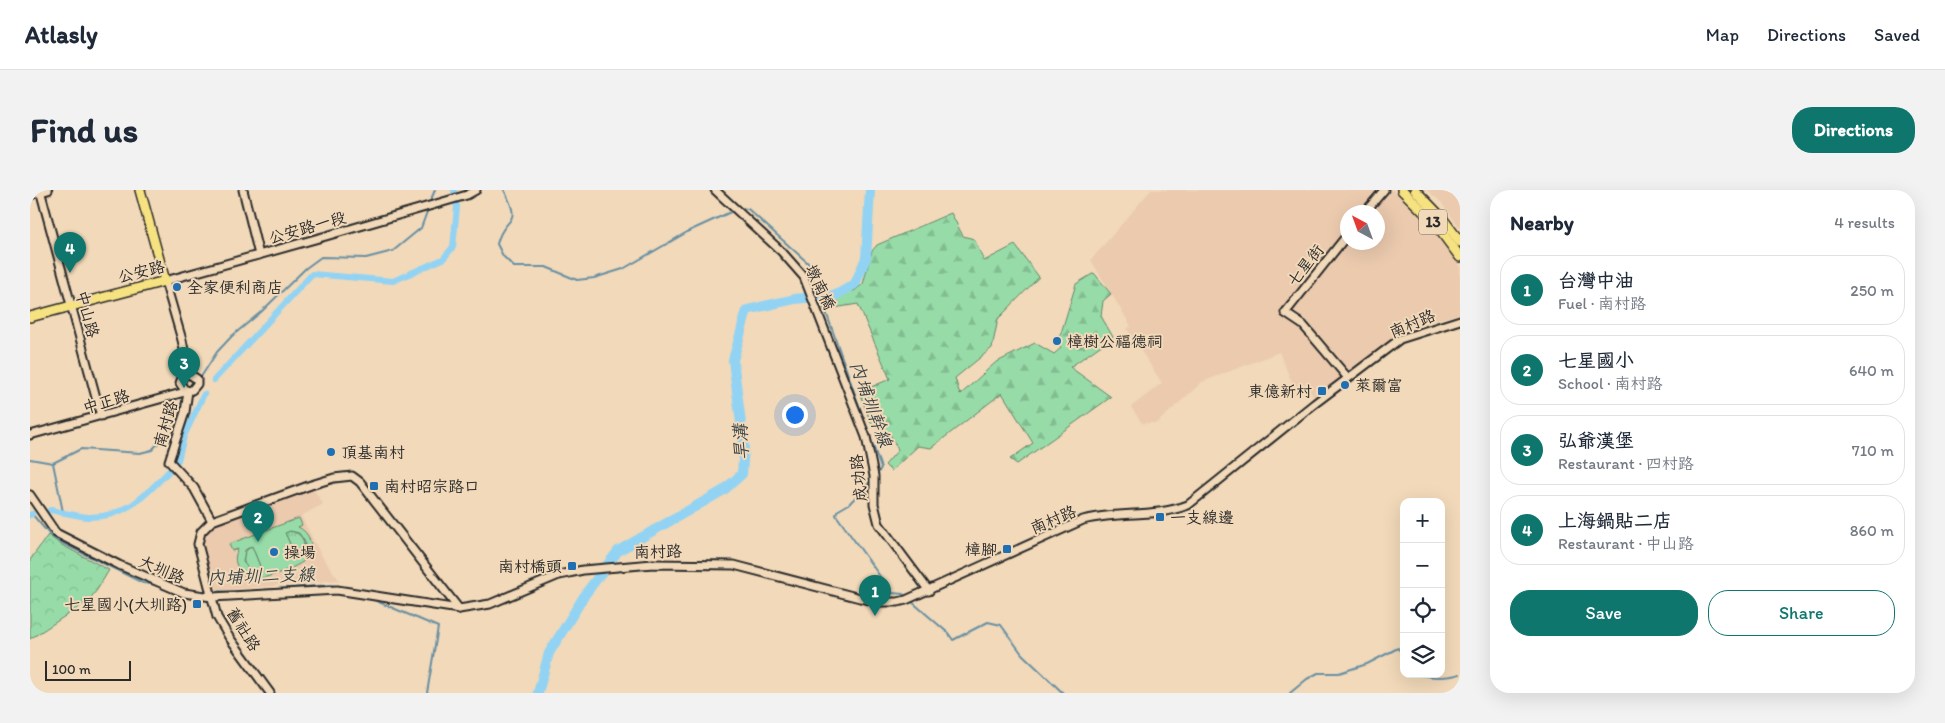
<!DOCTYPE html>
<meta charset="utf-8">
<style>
:root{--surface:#fff;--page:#f2f2f3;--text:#1f2937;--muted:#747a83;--line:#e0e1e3;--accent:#0f766e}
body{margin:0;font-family:Itim,"LXGW WenKai TC",sans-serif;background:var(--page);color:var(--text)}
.controls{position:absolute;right:15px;bottom:15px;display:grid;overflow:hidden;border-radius:10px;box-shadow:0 5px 20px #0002}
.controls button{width:45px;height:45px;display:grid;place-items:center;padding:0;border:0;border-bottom:1px solid var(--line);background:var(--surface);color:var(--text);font:25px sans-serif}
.compass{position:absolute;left:1310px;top:15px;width:45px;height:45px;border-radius:50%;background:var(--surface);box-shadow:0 5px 20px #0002;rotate:319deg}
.scale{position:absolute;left:15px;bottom:12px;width:86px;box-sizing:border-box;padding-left:5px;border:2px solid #2b2b2b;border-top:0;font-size:14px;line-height:18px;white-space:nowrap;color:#2b2b2b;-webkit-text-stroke:4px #f1d9b9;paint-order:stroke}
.you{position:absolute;left:764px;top:224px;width:18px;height:18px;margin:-12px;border:4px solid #fff;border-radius:50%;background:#1a73e8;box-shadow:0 0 0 8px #1a73e833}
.badge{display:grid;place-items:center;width:32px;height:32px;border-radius:50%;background:var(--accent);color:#fff;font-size:16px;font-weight:700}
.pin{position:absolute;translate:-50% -41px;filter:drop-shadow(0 1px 2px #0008)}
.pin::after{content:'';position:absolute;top:26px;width:18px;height:15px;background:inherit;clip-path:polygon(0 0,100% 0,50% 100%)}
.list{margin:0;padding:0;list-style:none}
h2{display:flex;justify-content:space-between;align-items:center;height:65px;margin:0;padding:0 20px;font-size:21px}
h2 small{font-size:16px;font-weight:400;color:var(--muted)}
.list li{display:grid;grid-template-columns:32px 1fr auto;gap:15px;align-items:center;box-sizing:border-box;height:70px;margin:0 10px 10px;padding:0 10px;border:1px solid var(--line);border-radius:20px}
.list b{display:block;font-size:19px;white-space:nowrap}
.list p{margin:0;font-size:16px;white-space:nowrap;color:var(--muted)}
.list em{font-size:16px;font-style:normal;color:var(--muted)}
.actions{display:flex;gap:10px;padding:15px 20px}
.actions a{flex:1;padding:11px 0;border:1px solid var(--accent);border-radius:20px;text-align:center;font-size:18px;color:var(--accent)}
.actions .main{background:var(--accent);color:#fff}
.icon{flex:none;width:28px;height:28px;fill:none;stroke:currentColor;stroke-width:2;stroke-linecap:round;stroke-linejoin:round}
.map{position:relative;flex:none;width:1430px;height:503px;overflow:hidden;border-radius:20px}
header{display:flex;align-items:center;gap:30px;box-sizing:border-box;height:70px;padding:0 25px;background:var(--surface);border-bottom:1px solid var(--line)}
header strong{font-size:24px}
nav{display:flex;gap:28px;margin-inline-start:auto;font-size:18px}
.intro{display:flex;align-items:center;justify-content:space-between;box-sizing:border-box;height:120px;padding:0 30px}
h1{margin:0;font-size:35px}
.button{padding:12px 22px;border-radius:20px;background:var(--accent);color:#fff;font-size:18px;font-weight:700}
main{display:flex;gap:30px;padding:0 30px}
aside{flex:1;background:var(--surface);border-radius:20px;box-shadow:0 5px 20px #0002}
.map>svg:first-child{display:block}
.built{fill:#ebcaae;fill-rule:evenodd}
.grass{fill:url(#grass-tufts);stroke:#61846a}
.forest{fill:url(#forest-firs);stroke:#61846a}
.park{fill:url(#park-crowns);stroke:#61846a}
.pitch{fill:#97dca8;stroke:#61846a;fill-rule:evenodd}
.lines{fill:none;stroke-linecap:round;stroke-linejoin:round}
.stream{stroke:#6990a4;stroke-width:2}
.canal{stroke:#92d3f4;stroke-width:6}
.river{stroke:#92d3f4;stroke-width:10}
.minor-casing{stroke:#2b2b2b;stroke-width:11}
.major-casing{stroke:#2b2b2b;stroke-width:12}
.minor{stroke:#f1d9b9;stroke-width:7}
.major{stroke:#f6e281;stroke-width:9}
.poi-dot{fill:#1f6fb2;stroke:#f1d9b9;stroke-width:2}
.labels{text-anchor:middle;stroke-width:4;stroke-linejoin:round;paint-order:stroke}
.shield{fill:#f1d9b9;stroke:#665f56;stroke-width:1}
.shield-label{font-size:15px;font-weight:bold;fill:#2b2b2b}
.street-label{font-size:16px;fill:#2b2b2b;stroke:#f1d9b9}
.poi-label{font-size:16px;fill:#2b2b2b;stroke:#f1d9b9;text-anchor:start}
.water-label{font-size:18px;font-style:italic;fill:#3a4449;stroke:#f1d9b9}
</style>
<header>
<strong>Atlasly</strong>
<nav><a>Map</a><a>Directions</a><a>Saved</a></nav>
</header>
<div class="intro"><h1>Find us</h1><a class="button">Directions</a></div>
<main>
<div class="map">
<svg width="1430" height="503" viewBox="0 0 1430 503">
<defs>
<pattern id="grass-tufts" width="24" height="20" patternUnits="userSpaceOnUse" patternTransform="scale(1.25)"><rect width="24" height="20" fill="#97dca8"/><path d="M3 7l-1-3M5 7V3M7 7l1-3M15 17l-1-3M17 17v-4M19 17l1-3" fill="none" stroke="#82bd91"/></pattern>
<pattern id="forest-firs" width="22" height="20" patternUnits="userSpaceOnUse" patternTransform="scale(1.25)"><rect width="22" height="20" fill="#97dca8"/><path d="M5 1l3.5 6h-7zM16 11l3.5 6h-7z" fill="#82bd91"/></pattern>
<pattern id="park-crowns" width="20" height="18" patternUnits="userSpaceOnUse" patternTransform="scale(1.25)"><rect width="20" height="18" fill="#97dca8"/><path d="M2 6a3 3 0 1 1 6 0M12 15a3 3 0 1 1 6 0" fill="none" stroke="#82bd91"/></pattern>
</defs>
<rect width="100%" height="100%" fill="#f1d9b9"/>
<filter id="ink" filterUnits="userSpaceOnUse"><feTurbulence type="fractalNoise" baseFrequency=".02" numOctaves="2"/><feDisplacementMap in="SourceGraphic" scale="10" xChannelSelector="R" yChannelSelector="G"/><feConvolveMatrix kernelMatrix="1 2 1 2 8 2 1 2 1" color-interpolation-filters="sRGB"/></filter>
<g filter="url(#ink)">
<g class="built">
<path d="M1121,0H1363L1399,35L1430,76V124L1396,132L1375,140L1285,209L1274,193L1267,198L1262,192L1249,162L1172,192L1127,233H1112L1101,217L1132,193L1097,139L1101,136L1061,70ZM1318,22H1348V52H1318Z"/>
<path d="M1397,0H1430V38L1412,13Z"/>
<path d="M284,300L293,314L271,326L291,365L309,390L185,401L172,356L173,347L179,336Z"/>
</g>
<g class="grass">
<path d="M260,341C271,343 276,350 273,361L266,367L255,343Z"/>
<path d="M222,356L232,381C215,386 206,365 222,356Z"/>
</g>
<path class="forest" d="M921,23L933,46L944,49L954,71L985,55L1009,87L968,129L962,158L925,188L930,205L965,173L1005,153L1024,164L1031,158L1028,153L1046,94L1064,83L1081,104L1073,111L1071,126L1083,147L1040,177L1081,207L987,274L980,269L1003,253L972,203L901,258L888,256L861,281L855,275L868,260L861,246L841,233L829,202L860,189L828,114L804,118L797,115L814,99L824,101L833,94L842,61L847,55Z"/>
<path class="park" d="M18,345L30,354L79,380L67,400L58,411L0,449V370Z"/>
<path class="pitch" d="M269,328L272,335L268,337C274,340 278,344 280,351C282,357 281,364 276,369C269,377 233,390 223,389C216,388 211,383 208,378C204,371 205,365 208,359L202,361L199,354ZM260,341L269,343L275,352L274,361L266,367L255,343ZM222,356L232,381L230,382L219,379L213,372L215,360Z"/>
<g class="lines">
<g class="stream">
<path d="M474,0C494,38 474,24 467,54L473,66L484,77H516L547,90L564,88L593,79L659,41L705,20"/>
<path d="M400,12L405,0"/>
<path d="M709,18L718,19L778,73L788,107L796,122L851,278L846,286"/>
<path d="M169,190L187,162L202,146L231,122L276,78L291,67L336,68L363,61L391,38L398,19"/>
<path d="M0,269L23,273L51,259L110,263L122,260L140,240L146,219L155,210"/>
<path d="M23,273L33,322"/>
<path d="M841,291L819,314L807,321L806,325L862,403L873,404L876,407"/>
<path d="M2,324L20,345L28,351L113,393L128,395"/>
<path d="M165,401H177"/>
<path d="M182,401L206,402L300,395L312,397"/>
<path d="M339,408L408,437L397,503"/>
<path d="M881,411L918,443L923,450L958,432L971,435L992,464L1033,503"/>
<path d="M1388,484C1400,488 1418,488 1430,484"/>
<path d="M1260,503L1277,489L1288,483H1309L1337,474L1368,458L1374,466"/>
</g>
<g class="canal">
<path d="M184,190L282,84L363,91L413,69L423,57L427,17L424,0"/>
<path d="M148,270L154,246L174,204"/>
<path d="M20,320C32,322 46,326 58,327C95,328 115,306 139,281"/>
<path d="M0,325L2,324"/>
</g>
<path class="river" d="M508,503L519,463L556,403L588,361L694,300L712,284L714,257L703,170L717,120L765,109L806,105L825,94L836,68L840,0"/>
<defs>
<g id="minor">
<path d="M10,0L71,226"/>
<path d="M213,0L229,65"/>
<path d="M685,0L752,62L774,87L836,247L844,286V314L849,334L899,401"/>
<path d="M0,5L18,0"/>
<path d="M1335,22L1354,0"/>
<path d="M1318,44L1255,123L1273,135L1318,188"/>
<path d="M159,184L152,150L135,91L296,46L437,5L446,0"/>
<path d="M158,201L155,222L139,271L164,298L182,331L281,295L304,288L322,286L330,292L429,419L460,414L529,385L553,380L623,374L704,375L830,408L850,412H868L876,410L1053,330C1088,321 1124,328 1158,315L1284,214L1370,149L1430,130"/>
<path d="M158,201L154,199L150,193L153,186L159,184"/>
<path d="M0,245L162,200L167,194V189L159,184"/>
<path d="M0,305L26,343L89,375L154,403L182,407L307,400L429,419"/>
<path d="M182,331L171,342L168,354L187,427L199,447L240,503"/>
</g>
<g id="major">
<path d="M1372,0L1404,32L1430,67"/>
<path d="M1385,0L1412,28L1430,52"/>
<path d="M0,127L135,91L110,0"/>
</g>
</defs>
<use href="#minor" class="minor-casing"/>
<use href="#major" class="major-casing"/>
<use href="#minor" class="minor"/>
<use href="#major" class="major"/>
</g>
</g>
<g class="poi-dot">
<circle cx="147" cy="97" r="5"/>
<circle cx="1027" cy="151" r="5"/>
<circle cx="1315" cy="195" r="5"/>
<rect x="1287" y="196" width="10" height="10" rx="2.5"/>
<circle cx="301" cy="262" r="5"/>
<rect x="339" y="291" width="10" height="10" rx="2.5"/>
<rect x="1125" y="322" width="10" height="10" rx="2.5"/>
<rect x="972" y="354" width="10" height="10" rx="2.5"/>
<circle cx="244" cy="362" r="5"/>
<rect x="537" y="371" width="10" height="10" rx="2.5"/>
<rect x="162" y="409" width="10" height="10" rx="2.5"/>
</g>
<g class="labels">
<rect class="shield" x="1389" y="19.5" width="28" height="25" rx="4"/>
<g class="shield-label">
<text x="1403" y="37">13</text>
</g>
<g class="street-label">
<text transform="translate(277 37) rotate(-16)" y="6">公安路一段</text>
<text transform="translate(1275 75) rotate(-52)" y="6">七星街</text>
<text transform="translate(111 81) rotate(-14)" y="6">公安路</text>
<text transform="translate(791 97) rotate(64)" y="6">墩南橋</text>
<text transform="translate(58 124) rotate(75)" y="6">中山路</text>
<text transform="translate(1382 133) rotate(-23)" y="6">南村路</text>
<text transform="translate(76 211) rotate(-16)" y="6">中正路</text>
<text transform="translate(135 234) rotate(-74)" y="6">南村路</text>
<text transform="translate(828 288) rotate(-96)" y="6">成功路</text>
<text transform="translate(1023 329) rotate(-23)" y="6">南村路</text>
<text transform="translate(628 361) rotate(-1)" y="6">南村路</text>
<text transform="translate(132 379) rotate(23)" y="6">大圳路</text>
<text transform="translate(214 439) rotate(58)" y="6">舊社路</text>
</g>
<g class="poi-label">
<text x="157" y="103">全家便利商店</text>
<text x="1037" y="157">樟樹公福德祠</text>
<text x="1325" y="201">萊爾富</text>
<text x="1282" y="207" text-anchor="end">東億新村</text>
<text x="311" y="268">頂基南村</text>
<text x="354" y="302">南村昭宗路口</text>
<text x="1140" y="333">一支線邊</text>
<text x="967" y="365" text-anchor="end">樟腳</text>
<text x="254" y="368">操場</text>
<text x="532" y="382" text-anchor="end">南村橋頭</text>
<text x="157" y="420" text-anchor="end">七星國小(大圳路)</text>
</g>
<g class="water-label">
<text transform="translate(841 214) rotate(70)" y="6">內埔圳幹線</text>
<text transform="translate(711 252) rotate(-93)" y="6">旱溝</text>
<text transform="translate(231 386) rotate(-2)" y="6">內埔圳二支線</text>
</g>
</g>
</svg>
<div class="controls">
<button>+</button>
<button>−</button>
<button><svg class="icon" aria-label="locate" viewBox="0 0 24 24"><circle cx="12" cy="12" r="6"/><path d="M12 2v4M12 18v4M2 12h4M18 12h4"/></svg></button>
<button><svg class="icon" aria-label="layers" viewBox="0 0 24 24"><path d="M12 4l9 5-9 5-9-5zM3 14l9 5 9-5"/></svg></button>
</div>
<svg class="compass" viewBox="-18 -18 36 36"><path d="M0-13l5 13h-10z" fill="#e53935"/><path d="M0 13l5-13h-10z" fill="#747a83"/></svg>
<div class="scale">100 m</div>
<div class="you"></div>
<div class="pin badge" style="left:845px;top:426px">1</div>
<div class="pin badge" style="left:228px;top:352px">2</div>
<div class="pin badge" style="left:154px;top:198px">3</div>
<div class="pin badge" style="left:40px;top:83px">4</div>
</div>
<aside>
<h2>Nearby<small>4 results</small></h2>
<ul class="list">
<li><span class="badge">1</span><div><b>台灣中油</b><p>Fuel · 南村路</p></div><em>250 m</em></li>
<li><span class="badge">2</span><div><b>七星國小</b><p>School · 南村路</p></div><em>640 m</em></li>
<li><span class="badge">3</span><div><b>弘爺漢堡</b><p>Restaurant · 四村路</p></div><em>710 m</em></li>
<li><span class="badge">4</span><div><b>上海鍋貼二店</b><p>Restaurant · 中山路</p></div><em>860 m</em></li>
</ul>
<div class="actions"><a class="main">Save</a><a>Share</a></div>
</aside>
</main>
